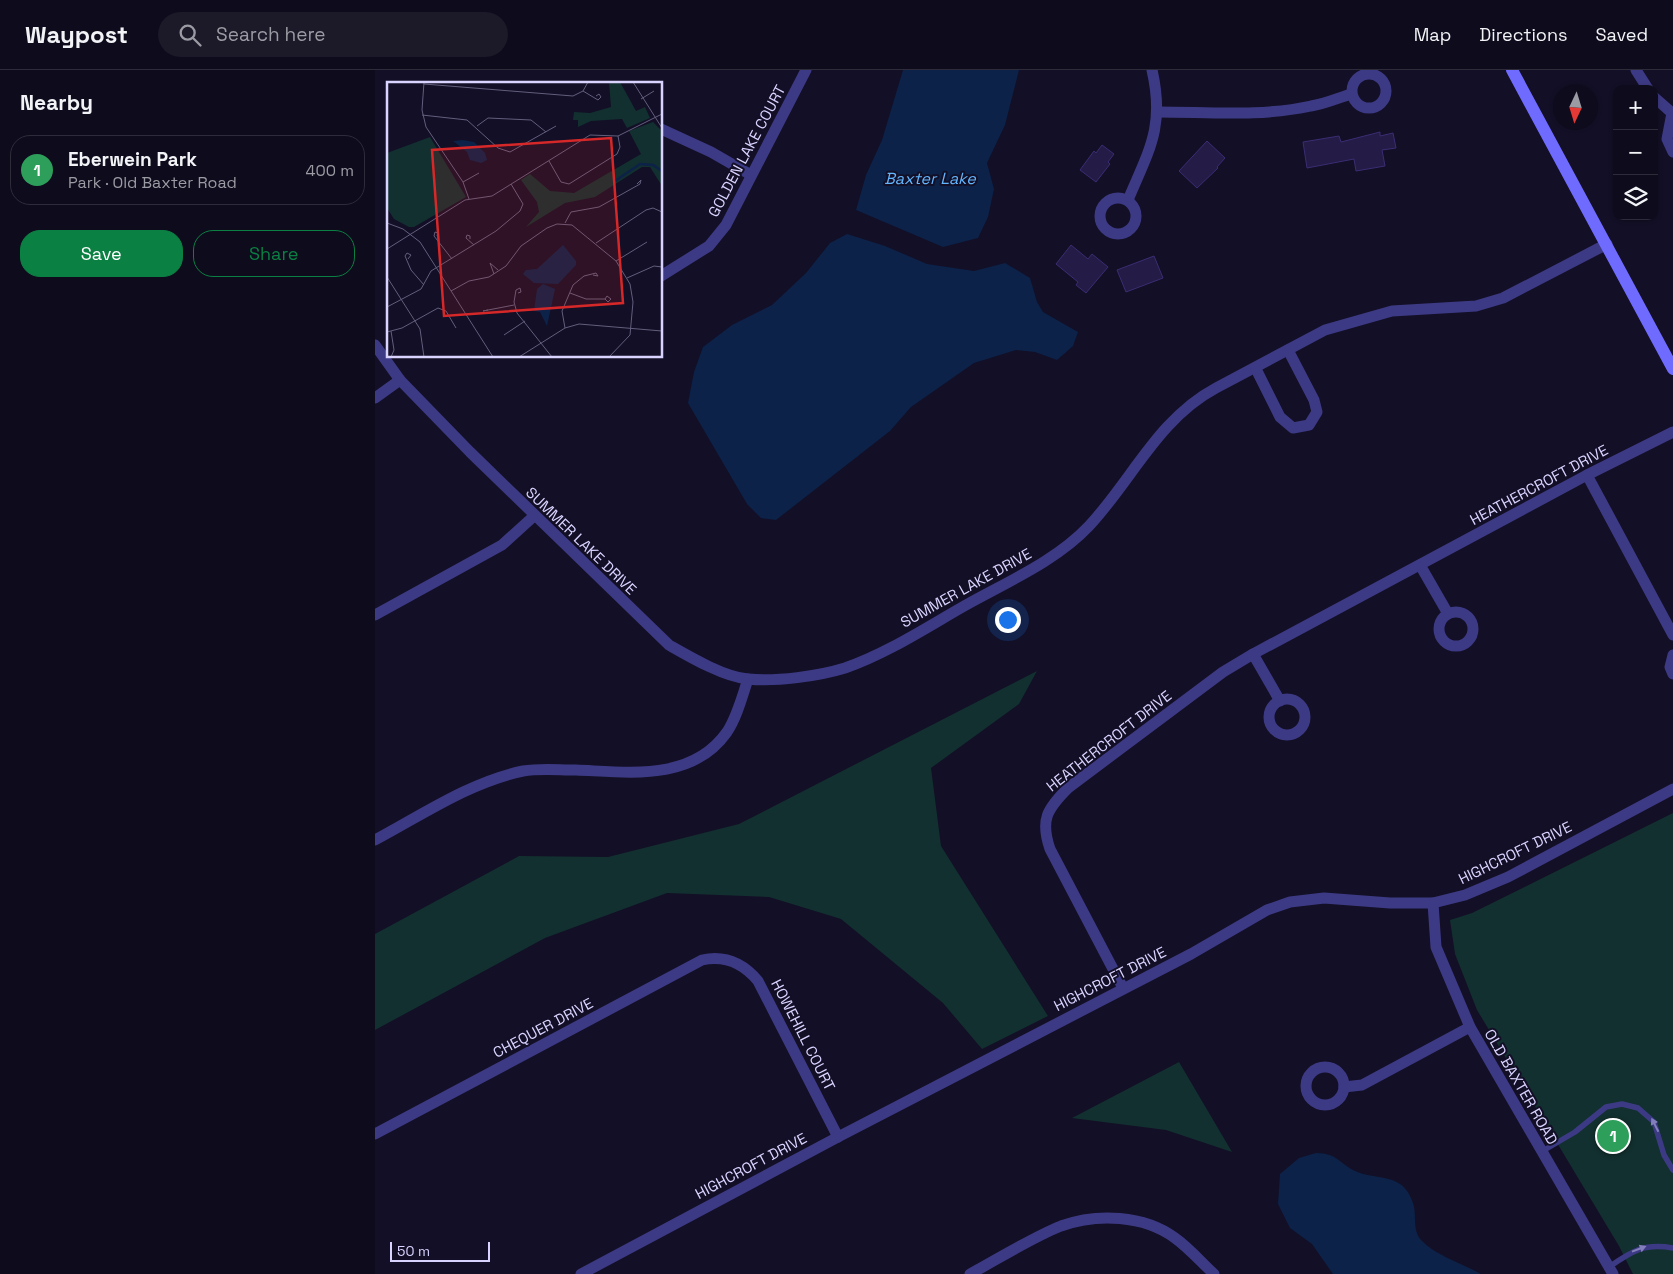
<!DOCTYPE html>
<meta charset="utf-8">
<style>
:root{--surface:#0e0b1c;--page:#1c1929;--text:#f1f3f6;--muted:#9b9ba3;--line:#2e2b3b;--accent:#0b8043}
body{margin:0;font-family:"Space Grotesk",sans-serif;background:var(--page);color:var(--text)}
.controls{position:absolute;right:15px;top:15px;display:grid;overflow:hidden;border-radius:10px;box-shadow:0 1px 4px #0004}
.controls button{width:45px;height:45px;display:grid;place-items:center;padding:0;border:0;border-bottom:1px solid var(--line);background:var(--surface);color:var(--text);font:25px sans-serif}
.compass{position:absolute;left:1178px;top:15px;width:45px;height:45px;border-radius:50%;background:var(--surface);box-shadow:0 1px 4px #0004;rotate:184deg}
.scale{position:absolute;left:15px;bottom:12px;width:100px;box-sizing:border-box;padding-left:5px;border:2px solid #d9d4ff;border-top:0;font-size:14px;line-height:18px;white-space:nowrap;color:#d9d4ff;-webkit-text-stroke:4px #130f26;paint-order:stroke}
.you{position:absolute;left:632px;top:549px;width:18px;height:18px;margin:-12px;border:4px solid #fff;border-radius:50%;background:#1a73e8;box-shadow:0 0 0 8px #1a73e833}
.badge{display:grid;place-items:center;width:32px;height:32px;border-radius:50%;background:var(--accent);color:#fff;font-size:16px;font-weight:700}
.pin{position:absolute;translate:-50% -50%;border:2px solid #fff;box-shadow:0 1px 5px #0006}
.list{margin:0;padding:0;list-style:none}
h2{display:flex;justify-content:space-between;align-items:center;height:65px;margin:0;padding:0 20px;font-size:21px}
h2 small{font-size:16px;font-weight:400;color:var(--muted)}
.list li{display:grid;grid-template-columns:32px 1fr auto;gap:15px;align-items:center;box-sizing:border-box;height:70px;margin:0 10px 10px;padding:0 10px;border:1px solid var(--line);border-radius:20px}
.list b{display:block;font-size:19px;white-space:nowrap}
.list p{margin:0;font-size:16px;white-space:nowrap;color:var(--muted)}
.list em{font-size:16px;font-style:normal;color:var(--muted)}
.actions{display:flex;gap:10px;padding:15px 20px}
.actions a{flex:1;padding:11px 0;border:1px solid var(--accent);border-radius:20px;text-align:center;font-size:18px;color:var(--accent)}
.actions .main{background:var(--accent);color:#fff}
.icon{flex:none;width:28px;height:28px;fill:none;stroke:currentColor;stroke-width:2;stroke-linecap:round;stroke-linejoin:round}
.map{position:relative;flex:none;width:1298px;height:1204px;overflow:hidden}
header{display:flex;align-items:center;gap:30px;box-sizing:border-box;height:70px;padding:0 25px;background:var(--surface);border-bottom:1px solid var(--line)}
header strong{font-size:24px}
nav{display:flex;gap:28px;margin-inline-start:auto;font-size:18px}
.search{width:350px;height:45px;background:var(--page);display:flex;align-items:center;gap:12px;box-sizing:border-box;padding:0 18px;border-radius:28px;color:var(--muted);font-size:19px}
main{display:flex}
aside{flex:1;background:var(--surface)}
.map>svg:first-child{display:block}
.green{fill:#12302f}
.water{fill:#0c2248}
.building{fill:#241b47;stroke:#3b2d73}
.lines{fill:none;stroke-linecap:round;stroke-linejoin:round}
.service{stroke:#3d3a85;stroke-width:5.5}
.minor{stroke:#3d3a85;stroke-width:11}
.secondary{stroke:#6f6bff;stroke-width:12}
.oneway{fill:#837fbc}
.labels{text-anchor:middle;stroke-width:4;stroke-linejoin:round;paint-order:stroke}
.street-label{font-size:15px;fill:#d9d4ff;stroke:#130f26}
.water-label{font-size:16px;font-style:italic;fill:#62b6ff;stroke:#130f26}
.inset-river{fill:none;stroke:#0c2248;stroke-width:2.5}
.inset-road{fill:none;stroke:#625e7d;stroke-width:1}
.view{fill:#d62828;fill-opacity:0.15;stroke:#d62828;stroke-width:2.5}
.inset-edge{fill:none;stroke:#d9d4ff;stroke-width:2.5}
</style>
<header>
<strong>Waypost</strong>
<div class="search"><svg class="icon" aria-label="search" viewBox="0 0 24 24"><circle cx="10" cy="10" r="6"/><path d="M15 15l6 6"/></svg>Search here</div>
<nav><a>Map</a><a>Directions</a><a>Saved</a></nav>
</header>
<main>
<aside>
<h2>Nearby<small></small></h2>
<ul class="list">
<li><span class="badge" style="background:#2e9e5b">1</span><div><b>Eberwein Park</b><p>Park · Old Baxter Road</p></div><em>400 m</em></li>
</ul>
<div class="actions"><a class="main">Save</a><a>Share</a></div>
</aside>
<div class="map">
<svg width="1298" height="1204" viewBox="0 0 1298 1204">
<rect width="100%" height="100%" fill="#130f26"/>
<g class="green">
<path d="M662,601L644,634L556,698L566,776L673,946L607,979L568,933L466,849L394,827L292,823L170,868L0,960V864L144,786L233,787L364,754Z"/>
<path d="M1298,743V1204H1258L1244,1176L1102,940L1080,884L1075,850L1097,843Z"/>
<path d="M804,992L857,1082L791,1060L697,1048Z"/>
</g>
<g class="water">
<path d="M528,0H644L630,55L612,93L619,119L613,147L603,168L568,177L481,140L491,105L507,70Z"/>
<path d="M472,164L510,176L552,194L599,201L630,193L655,208L662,232L668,242L703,262L698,276L682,290L660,282L641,280L599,293L536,337L515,361L401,450L386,448L372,434L313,333L319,302L328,277L357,255L397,235L431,203L455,173Z"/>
<path d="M941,1083C962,1084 961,1090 978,1100C1001,1112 1027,1100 1038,1133C1042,1144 1037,1160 1046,1170C1061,1186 1087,1193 1106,1204H958L937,1174L915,1158L903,1134L905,1104L924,1088Z"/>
</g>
<g class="building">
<path d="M1005,62V66L1018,63L1021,78L1007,80L1010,96L981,101L979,89L932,98L928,72L964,66L966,72Z"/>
<path d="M832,71L850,88L842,97L843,98L822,118L804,101Z"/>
<path d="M727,75L739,84L733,92L735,94L721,112L705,100L719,81L721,83Z"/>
<path d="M696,175L713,189L717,184L733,197L711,223L701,215L703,212L681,194Z"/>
<path d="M779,186L788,208L751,222L742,200Z"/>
</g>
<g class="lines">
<g class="service">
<path d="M1166,1082L1200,1062L1231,1037L1247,1034L1263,1038L1279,1052L1289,1085L1298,1100"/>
<path d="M1234,1197C1257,1181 1269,1173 1298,1178"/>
</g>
<g class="minor">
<path d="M1261,0L1273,19"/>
<circle cx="994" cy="21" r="17"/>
<path d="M1279,27L1298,44"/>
<path d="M783,42C834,42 886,47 936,36C950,34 963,28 976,24"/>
<path d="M1297,43L1292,69L1298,82"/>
<path d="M286,59L336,82L376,105"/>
<circle cx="743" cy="146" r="18"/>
<path d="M753,130C774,80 790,57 777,0"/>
<path d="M286,206L334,176L351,155L431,0"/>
<path d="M0,275L25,310L95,382L294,575C315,587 349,607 373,609C401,612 444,606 470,598C513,583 552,557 591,535C632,512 681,491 714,456C757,410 783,349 841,318L950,260L1017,241L1101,236L1128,228L1232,174"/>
<path d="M881,299L905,347L918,358L934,355L942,342L939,330L913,280"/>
<path d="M0,328L25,310"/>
<path d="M1212,405L1298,565"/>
<path d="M1045,495L1072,542"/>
<circle cx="1081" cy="559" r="17"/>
<path d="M0,545L127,475L159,446"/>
<path d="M878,584L905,631"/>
<path d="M1298,585L1295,597L1298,604"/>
<circle cx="912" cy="647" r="18"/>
<path d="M0,770C47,745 95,712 148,701C165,698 183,700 201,700C253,702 317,712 352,662C362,647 367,627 373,609"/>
<path d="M1058,833L1061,877L1095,957L1238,1204"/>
<path d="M748,918L675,779C665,750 672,739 693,718L848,602L878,584L1212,405L1298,362"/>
<circle cx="950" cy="1016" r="19"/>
<path d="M969,1017L987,1015L1095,957"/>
<path d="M0,1064L327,890C350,885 368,893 383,911L463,1067"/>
<path d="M206,1204L463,1067L816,884L892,840L915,832L949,828L1015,833H1058L1090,825L1133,807L1298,719"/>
<path d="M595,1204C623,1189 658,1167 686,1156C722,1143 769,1145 800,1168C814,1178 826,1192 839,1204"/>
</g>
<path class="secondary" d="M1137,0L1298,299"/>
</g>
<defs><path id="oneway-solid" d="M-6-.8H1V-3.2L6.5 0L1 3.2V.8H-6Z" transform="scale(1.25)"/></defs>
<g class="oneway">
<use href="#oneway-solid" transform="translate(1280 1055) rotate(-117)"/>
<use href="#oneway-solid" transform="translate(1264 1179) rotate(-21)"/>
</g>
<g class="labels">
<g class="street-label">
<text transform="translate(372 81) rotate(-62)" y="5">GOLDEN LAKE COURT</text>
<text transform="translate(1164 415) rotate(-28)" y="5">HEATHERCROFT DRIVE</text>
<text transform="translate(206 471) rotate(44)" y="5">SUMMER LAKE DRIVE</text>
<text transform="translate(591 518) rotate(-29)" y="5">SUMMER LAKE DRIVE</text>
<text transform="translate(734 671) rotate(-38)" y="5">HEATHERCROFT DRIVE</text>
<text transform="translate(1140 783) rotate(-26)" y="5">HIGHCROFT DRIVE</text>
<text transform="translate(735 909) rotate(-27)" y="5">HIGHCROFT DRIVE</text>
<text transform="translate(168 958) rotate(-28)" y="5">CHEQUER DRIVE</text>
<text transform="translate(428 965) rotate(63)" y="5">HOWEHILL COURT</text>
<text transform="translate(1146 1017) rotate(60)" y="5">OLD BAXTER ROAD</text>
<text transform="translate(376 1096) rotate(-28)" y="5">HIGHCROFT DRIVE</text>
</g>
<g class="water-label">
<text x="555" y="114">Baxter Lake</text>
</g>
</g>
<g transform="translate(12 12)">
<rect width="275" height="275" fill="#130f26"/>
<path d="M222,0H233L249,29L258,25L263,36L240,46L235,37L204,39L191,45V38H186L187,30L203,31L224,25ZM266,40L275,49V104L263,85H255L208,115L178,121L139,145L152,130L150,120L134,98L143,92L163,109L187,111L254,72L242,49ZM43,55L79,115L27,145H22L7,137L0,126V71Z" fill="#12302f"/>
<path d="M76,58L87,60L98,71L100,78L94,81L83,78L80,70L66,59ZM176,163L189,179V183L171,202L147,201L136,192L139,188L150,187ZM156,202L168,207L160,244L153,230L147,229L150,207Z" fill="#0c2248"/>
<path class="inset-river" d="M228,99L253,82L266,83L275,89"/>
<path class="inset-road" d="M37,0L35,28L39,45L76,100L82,117M246,0L275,46M37,2L186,14L196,9L201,0M196,9L211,18L214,15L212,12L209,14M254,17L267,9M35,33L80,38L111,66L123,70L169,44M90,44L101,36L144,38L159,50M162,79L174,100L182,102L230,72L233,65L231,54M76,100L92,91M0,141L16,147L33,160L106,275M178,141L184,130L212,125L253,102L254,98L250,102M50,154L51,151L48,150L47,154L65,177M83,157V154L80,153L79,156L87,163M209,161L259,128L266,126L275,130M0,167L78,118L105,114L203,53L231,54L275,32M21,177L24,173L20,171L18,174L24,188L37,203M229,179L260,160M107,192L103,181L111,188M0,195L33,247L37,275M240,196L267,184L275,185M64,209L82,199L102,195L119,184L134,164L160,146L170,142L185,143L229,179L243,202L246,220L243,253L222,275M131,211L134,210L133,206L129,208L127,220L130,231L165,275M183,211L199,217H218L220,214L224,217L221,220L218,217M0,225L34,207L44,189L109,149L133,129L136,122L124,102M101,228L96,229L127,223M178,246L175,229L186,203L197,194L209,191L211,194L206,193M0,250L15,246L51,226L59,229L69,246M117,253L138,239M4,275L7,268L4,249M132,275L178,246L192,242L275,249"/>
<path class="view" d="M224,56L236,221L57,234L45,68Z"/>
<rect width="275" height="275" class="inset-edge"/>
</g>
</svg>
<div class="controls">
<button>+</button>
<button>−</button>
<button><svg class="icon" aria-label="layers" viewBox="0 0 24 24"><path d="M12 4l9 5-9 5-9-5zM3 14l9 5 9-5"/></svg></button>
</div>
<svg class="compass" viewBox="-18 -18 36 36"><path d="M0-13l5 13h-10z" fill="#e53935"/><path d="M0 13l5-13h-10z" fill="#9b9ba3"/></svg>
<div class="scale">50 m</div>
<div class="you"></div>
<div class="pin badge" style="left:1238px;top:1066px;background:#2e9e5b">1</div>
</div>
</main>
